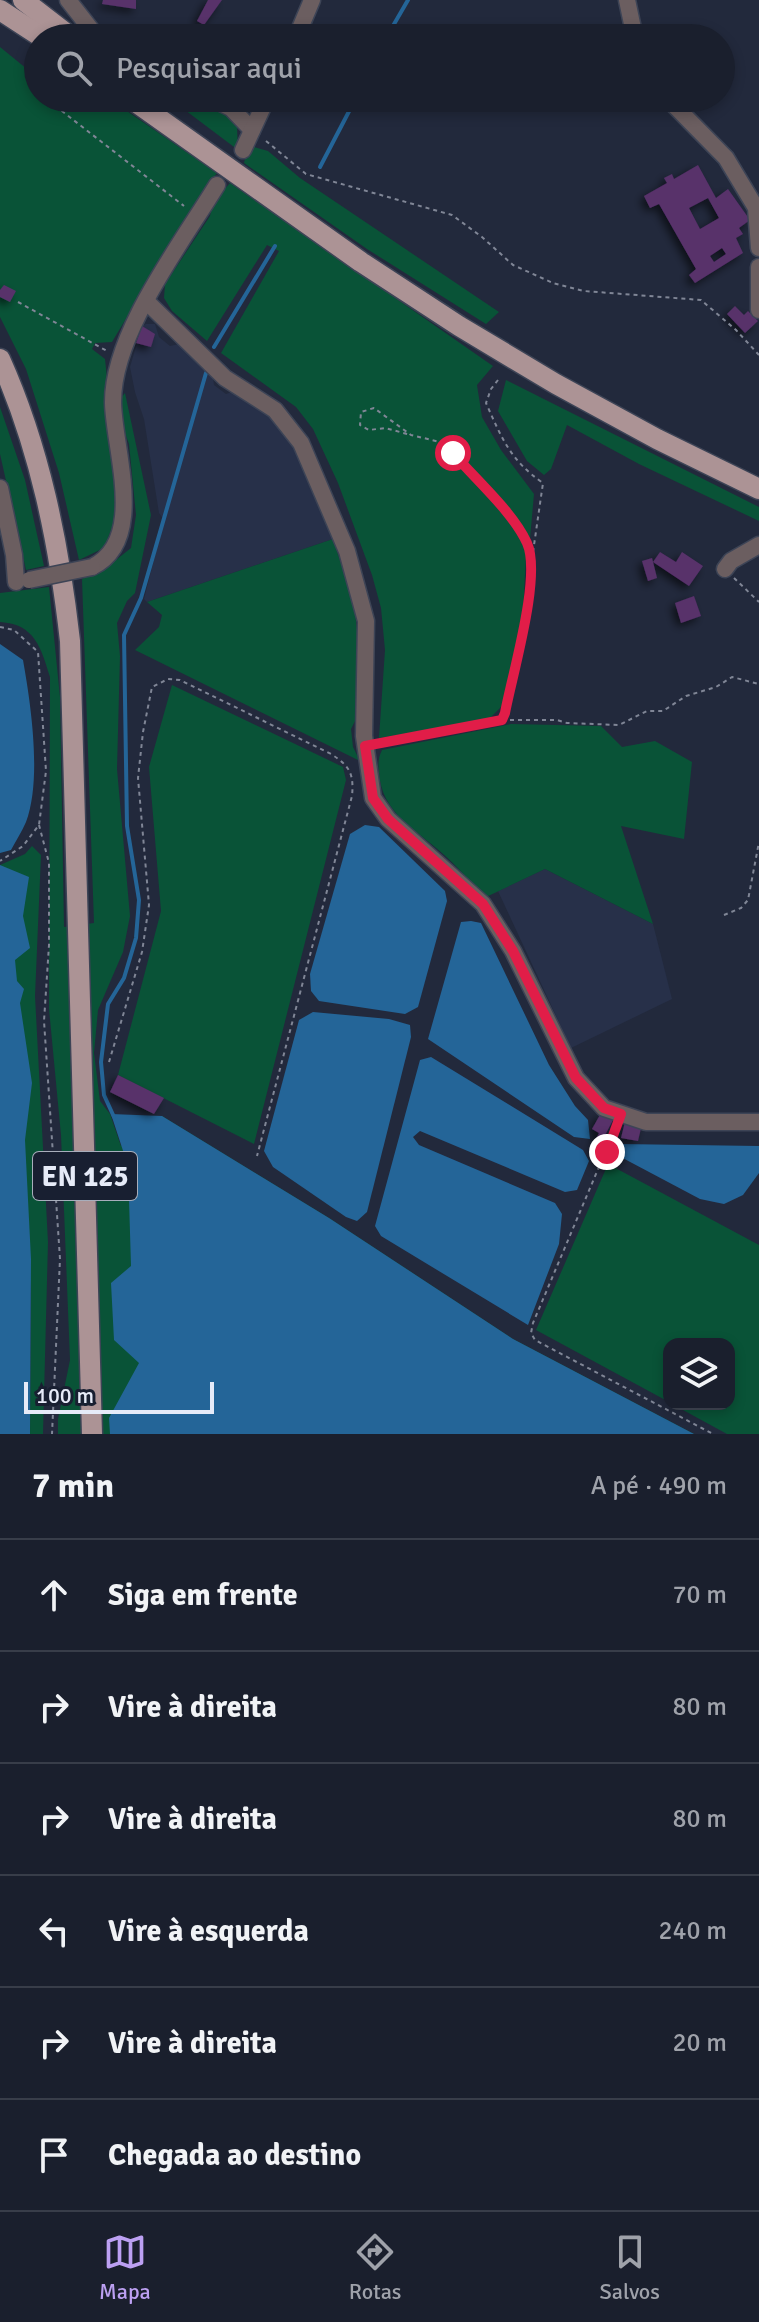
<!DOCTYPE html>
<html lang="pt">
<meta charset="utf-8">
<style>
:root{--surface:#1a1f2d;--page:#272c39;--text:#f1f3f6;--muted:#9fa2aa;--line:#383d49;--accent:#bca0f2}
body{margin:0;font-family:Signika,sans-serif;background:var(--page);color:var(--text)}
.controls{position:absolute;right:24px;bottom:24px;display:grid;overflow:hidden;border-radius:16px;box-shadow:0 4px 12px #0003}
.controls button{width:72px;height:72px;display:grid;place-items:center;padding:0;border:0;border-bottom:2px solid var(--line);background:var(--surface);color:var(--text);font:40px sans-serif}
.scale{position:absolute;left:24px;bottom:20px;width:190px;box-sizing:border-box;padding-left:8px;border:4px solid #e6ebf8;border-top:0;font-size:22px;line-height:28px;white-space:nowrap;color:#e6ebf8;-webkit-text-stroke:6px #181f31;paint-order:stroke}
.stop{position:absolute;width:24px;height:24px;margin:-18px;border:6px solid #e11d48;border-radius:50%;background:#fff}
.stop.end{background:#e11d48;border-color:#fff;box-shadow:0 2px 8px #0008}
.list{margin:0;padding:0;list-style:none}
h2{display:flex;justify-content:space-between;align-items:center;height:104px;margin:0;padding:0 32px;font-size:34px}
h2 small{font-size:26px;font-weight:400;color:var(--muted)}
.list li{display:grid;grid-template-columns:52px 1fr auto;gap:24px;align-items:center;box-sizing:border-box;height:112px;padding:0 32px;border-top:2px solid var(--line)}
.list b{display:block;font-size:30px;white-space:nowrap}
.list em{font-size:26px;font-style:normal;color:var(--muted)}
.icon{flex:none;width:44px;height:44px;fill:none;stroke:currentColor;stroke-width:2;stroke-linecap:round;stroke-linejoin:round}
.map{position:relative;flex:none;width:759px;height:1434px;overflow:hidden}
.search{position:absolute;background:var(--surface);box-shadow:0 4px 12px #0003;left:24px;right:24px;top:24px;height:88px;display:flex;align-items:center;gap:20px;box-sizing:border-box;padding:0 28px;border-radius:44px;color:var(--muted);font-size:30px}
.sheet{height:776px;background:var(--surface)}
nav{display:flex;justify-content:space-around;align-items:center;box-sizing:border-box;height:112px;border-top:2px solid var(--line);background:var(--surface);font-size:22px;color:var(--muted)}
nav a{display:grid;justify-items:center;gap:4px}
nav .on{color:var(--accent)}
.map>svg:first-child{display:block}
.built{fill:#273049}
.green{fill:#095337}
.water{fill:#246598}
.lines{fill:none;stroke-linecap:round;stroke-linejoin:round}
.stream{stroke:#246598;stroke-width:4}
.building{fill:#58306a;fill-rule:evenodd;filter:url(#shadow)}
.minor-casing{stroke:#3d4456;stroke-width:19}
.major-casing{stroke:#3d4456;stroke-width:23}
.path{stroke:#808696;stroke-width:2;stroke-dasharray:4 4;stroke-linecap:butt}
.minor{stroke:#6b5e60;stroke-width:16}
.major{stroke:#ac9395;stroke-width:20}
.minor-bridge-casing{stroke:#3d4456;stroke-width:19;stroke-linecap:butt}
.minor-bridge{stroke:#6b5e60;stroke-width:16}
.route{stroke:#e11d48;stroke-width:10}
.labels{text-anchor:middle;stroke-width:7;stroke-linejoin:round;paint-order:stroke}
.shield{fill:#181f31;stroke:#a8aebc;stroke-width:2}
.shield-label{font-size:28px;font-weight:bold;fill:#e6ebf8}
</style>
<div class="map">
<svg width="759" height="1434" viewBox="0 0 759 1434">
<defs>
<filter id="shadow"><feDropShadow dx="-4" dy="4" stdDeviation="4" flood-color="#0009"/></filter>
</defs>
<rect width="100%" height="100%" fill="#22293c"/>
<g class="built">
<path d="M146,324H155L159,337L170,346L179,344L212,371L214,385L226,394L235,391L274,419L297,453L333,539L147,602L144,599L164,520L159,513L144,419L135,392L130,367L142,326Z"/>
<path d="M545,869L653,924L672,999L571,1048L498,891Z"/>
</g>
<g class="green">
<path d="M0,47L38,78V98H108L217,173L202,192L112,342L95,343L92,349L105,359L117,475L115,520L104,548L79,560L59,473L26,369L0,317Z"/>
<path d="M169,98H196L227,115L237,127L238,150Z"/>
<path d="M254,147L268,151L300,178L499,312L486,324L367,249L244,163L246,155Z"/>
<path d="M230,183L493,366L477,385L482,417L501,450L534,494L530,539L526,555L523,614L505,703L488,720L379,738L385,650L381,608L372,575L338,483L313,429L296,407L221,353L279,251L267,245L207,341L172,311L164,298L165,284L210,216L213,202Z"/>
<path d="M506,380L759,507V521L639,464L567,425L551,469L544,475L527,461L498,411Z"/>
<path d="M125,393L151,515L135,593L127,601L117,623L120,656L117,769L130,916L123,952L98,1010L94,1053L100,1101L110,1114L121,1146L162,1116L329,1218L513,1339L694,1434H58V1419L70,1360L61,1135L49,1009L50,677C41,648 35,624 0,622V593L49,587L60,697L64,927L94,923L82,579L107,567L131,548L136,515L129,444L117,411L119,400Z"/>
<path d="M0,407L25,480L44,566L26,570L0,454Z"/>
<path d="M333,539L354,603L359,648L356,719L351,729L353,747L360,761L135,650L159,627L162,615L147,602Z"/>
<path d="M172,685L343,767L346,780L254,1144L118,1075L161,911L149,767Z"/>
<path d="M511,724L601,726L622,747L655,741L692,762L684,839L621,826L653,924L545,869L484,898C471,882 457,866 442,853C415,829 382,813 379,773C378,764 378,758 382,750Z"/>
<path d="M32,846L41,855L35,996L48,1242L43,1434H30L31,1288L0,1058V865L25,854Z"/>
<path d="M608,1164L759,1245V1434H727L672,1404H729V1344H669V1402L536,1330Z"/>
</g>
<g class="water">
<path d="M0,644L23,660C31,705 42,779 26,822C22,831 16,841 11,850L0,853Z"/>
<path d="M365,825L379,827L445,891L447,901L418,1007L405,1014L319,1001L311,991L310,974L350,834Z"/>
<path d="M0,865L29,877L23,916L30,948L15,960L17,981L24,989L20,1003L32,1083L25,1140L31,1259L30,1434H0Z"/>
<path d="M471,921L481,923L549,1065L575,1106L588,1120L590,1139L574,1137L428,1039L461,922Z"/>
<path d="M313,1012L389,1019L410,1025L411,1037L367,1212L357,1221L346,1217L273,1167L264,1151L299,1020Z"/>
<path d="M431,1057L583,1150L589,1161L577,1190L565,1192L420,1131L413,1137L419,1145L555,1203L562,1214L559,1244L528,1325L381,1236L375,1226L420,1060Z"/>
<path d="M111,1114L162,1116L329,1218L513,1339L694,1434H110L109,1418L139,1363L114,1340L111,1283L131,1266L128,1166Z"/>
<path d="M620,1144L759,1146V1173L743,1195L724,1204L700,1199L617,1155Z"/>
</g>
<g class="lines">
<g class="stream">
<path d="M386,38L408,0"/>
<path d="M320,167L356,98"/>
<path d="M214,347L275,246"/>
<path d="M114,1117L104,1095L101,1062L108,1004L124,978L136,938L139,900L127,826L124,635L141,598L206,373"/>
</g>
</g>
<g class="building">
<path d="M103,0H136V9L102,4Z"/>
<path d="M208,0H222L204,25L197,21Z"/>
<path d="M698,165L716,198L728,189L750,220L739,228L743,234L736,238L743,253L695,283L689,275L696,269L659,204L650,208L644,196L667,183L664,178L672,174L674,179ZM708,198L719,218L700,229L689,208ZM722,248L726,254L714,262L710,256Z"/>
<path d="M4,285L16,291L10,302L0,297V290Z"/>
<path d="M735,306L744,315L748,311L758,321L745,333L727,314Z"/>
<path d="M142,326L155,334L151,347L136,343Z"/>
<path d="M660,552L676,562L682,552L703,566L689,586L653,562Z"/>
<path d="M652,558L657,578L648,581L642,561Z"/>
<path d="M694,596L701,616L681,623L675,603Z"/>
<path d="M118,1075L164,1098L154,1114L110,1092Z"/>
<path d="M601,1113L614,1118L602,1141L596,1139L599,1133L592,1129Z"/>
<path d="M625,1122L642,1124L638,1141L621,1138Z"/>
</g>
<g class="lines">
<defs>
<g id="minor">
<path d="M68,0L93,32L103,38"/>
<path d="M627,0L635,38"/>
<path d="M296,38L312,0"/>
<path d="M211,98L231,108L252,130"/>
<path d="M667,98L726,158L756,208L759,248"/>
<path d="M243,150L267,98"/>
<path d="M759,267V310"/>
<path d="M146,301L225,378L275,410L301,443L347,551L366,621L364,736L373,798L388,819L483,904L513,951L576,1078L604,1108L646,1122H759"/>
<path d="M0,488L14,555L16,582"/>
<path d="M92,567C147,541 114,450 113,403C112,334 181,244 217,185"/>
<path d="M725,569L731,561L759,545"/>
</g>
<g id="major">
<path d="M23,0L72,38"/>
<path d="M0,10L43,38"/>
<path d="M130,98L361,262L459,326L556,384L657,439L759,489"/>
<path d="M0,359C40,448 59,544 70,641L92,1434"/>
</g>
</defs>
<use href="#minor" class="minor-casing"/>
<use href="#major" class="major-casing"/>
<g class="path">
<path d="M49,101L184,206"/>
<path d="M266,141L306,174L452,215L482,237L513,265L553,283L584,291L701,300L736,330L759,355"/>
<path d="M18,302L107,351"/>
<path d="M498,380L491,389L486,403C502,439 511,461 543,483L532,559"/>
<path d="M734,578L759,602"/>
<path d="M0,627L14,630L38,652L46,771L39,825L23,846L0,861"/>
<path d="M502,720H557L567,723L619,725L647,711H663L686,696L716,687L732,677L759,684"/>
<path d="M382,743L502,720L526,609L532,560L526,542L510,518L453,453L440,442L411,435L374,408L361,412L360,425L369,430L385,428L411,435"/>
<path d="M39,825L49,863V945L44,1021L60,1259L52,1434"/>
<path d="M724,915L741,908L748,900L759,842"/>
<path d="M109,1062L142,952L149,905L138,778L143,732L152,687L168,679L180,680L331,754C350,766 354,774 352,796L257,1156"/>
<path d="M615,1129L533,1323L531,1333L535,1340L713,1434"/>
</g>
<use href="#minor" class="minor"/>
<use href="#major" class="major"/>
<defs>
<path id="minor-bridge" d="M29,580L92,567"/>
</defs>
<use href="#minor-bridge" class="minor-bridge-casing"/>
<use href="#minor-bridge" class="minor-bridge"/>
</g>
<g class="lines">
<path class="route" d="M453,453C475,479 513,512 527,543C542,576 512,675 505,713L502,720L365,746L373,798L388,819L483,904L513,951L576,1078L604,1108L621,1114L607,1152"/>
</g>
<g class="labels">
<rect class="shield" x="33" y="1152" width="104" height="48" rx="6"/>
<g class="shield-label">
<text x="85" y="1186">EN 125</text>
</g>
</g>
</svg>
<div class="controls">
<button><svg class="icon" aria-label="layers" viewBox="0 0 24 24"><path d="M12 4l9 5-9 5-9-5zM3 14l9 5 9-5"/></svg></button>
</div>
<div class="scale">100 m</div>
<div class="stop" style="left:453px;top:453px"></div>
<div class="stop end" style="left:607px;top:1152px"></div>
<div class="search"><svg class="icon" aria-label="search" viewBox="0 0 24 24"><circle cx="10" cy="10" r="6"/><path d="M15 15l6 6"/></svg>Pesquisar aqui</div>
</div>
<section class="sheet">
<h2>7 min<small>A pé · 490 m</small></h2>
<ul class="list">
<li><svg class="icon" aria-label="ahead" viewBox="0 0 24 24"><path d="M12 20V5M6 11l6-6 6 6"/></svg><div><b>Siga em frente</b></div><em>70 m</em></li>
<li><svg class="icon" aria-label="right" viewBox="0 0 24 24"><path d="M7 20v-9h11M14 6l5 5-5 5"/></svg><div><b>Vire à direita</b></div><em>80 m</em></li>
<li><svg class="icon" aria-label="right" viewBox="0 0 24 24"><path d="M7 20v-9h11M14 6l5 5-5 5"/></svg><div><b>Vire à direita</b></div><em>80 m</em></li>
<li><svg class="icon" aria-label="left" viewBox="0 0 24 24"><path d="M17 20v-9H6M10 6l-5 5 5 5"/></svg><div><b>Vire à esquerda</b></div><em>240 m</em></li>
<li><svg class="icon" aria-label="right" viewBox="0 0 24 24"><path d="M7 20v-9h11M14 6l5 5-5 5"/></svg><div><b>Vire à direita</b></div><em>20 m</em></li>
<li><svg class="icon" aria-label="arrive" viewBox="0 0 24 24"><path d="M6 21V4h12l-3 4 3 4H6"/></svg><div><b>Chegada ao destino</b></div></li>
</ul>
</section>
<nav>
<a class="on"><svg class="icon" aria-label="map" viewBox="0 0 24 24"><path d="M3 6l6-2 6 2 6-2v14l-6 2-6-2-6 2zM9 4v14M15 6v14"/></svg>Mapa</a>
<a><svg class="icon" aria-label="directions" viewBox="0 0 24 24"><path d="M12 3l9 9-9 9-9-9zM9 14v-3h6M13 9l2 2-2 2"/></svg>Rotas</a>
<a><svg class="icon" aria-label="saved" viewBox="0 0 24 24"><path d="M7 4h10v16l-5-4-5 4z"/></svg>Salvos</a>
</nav>
